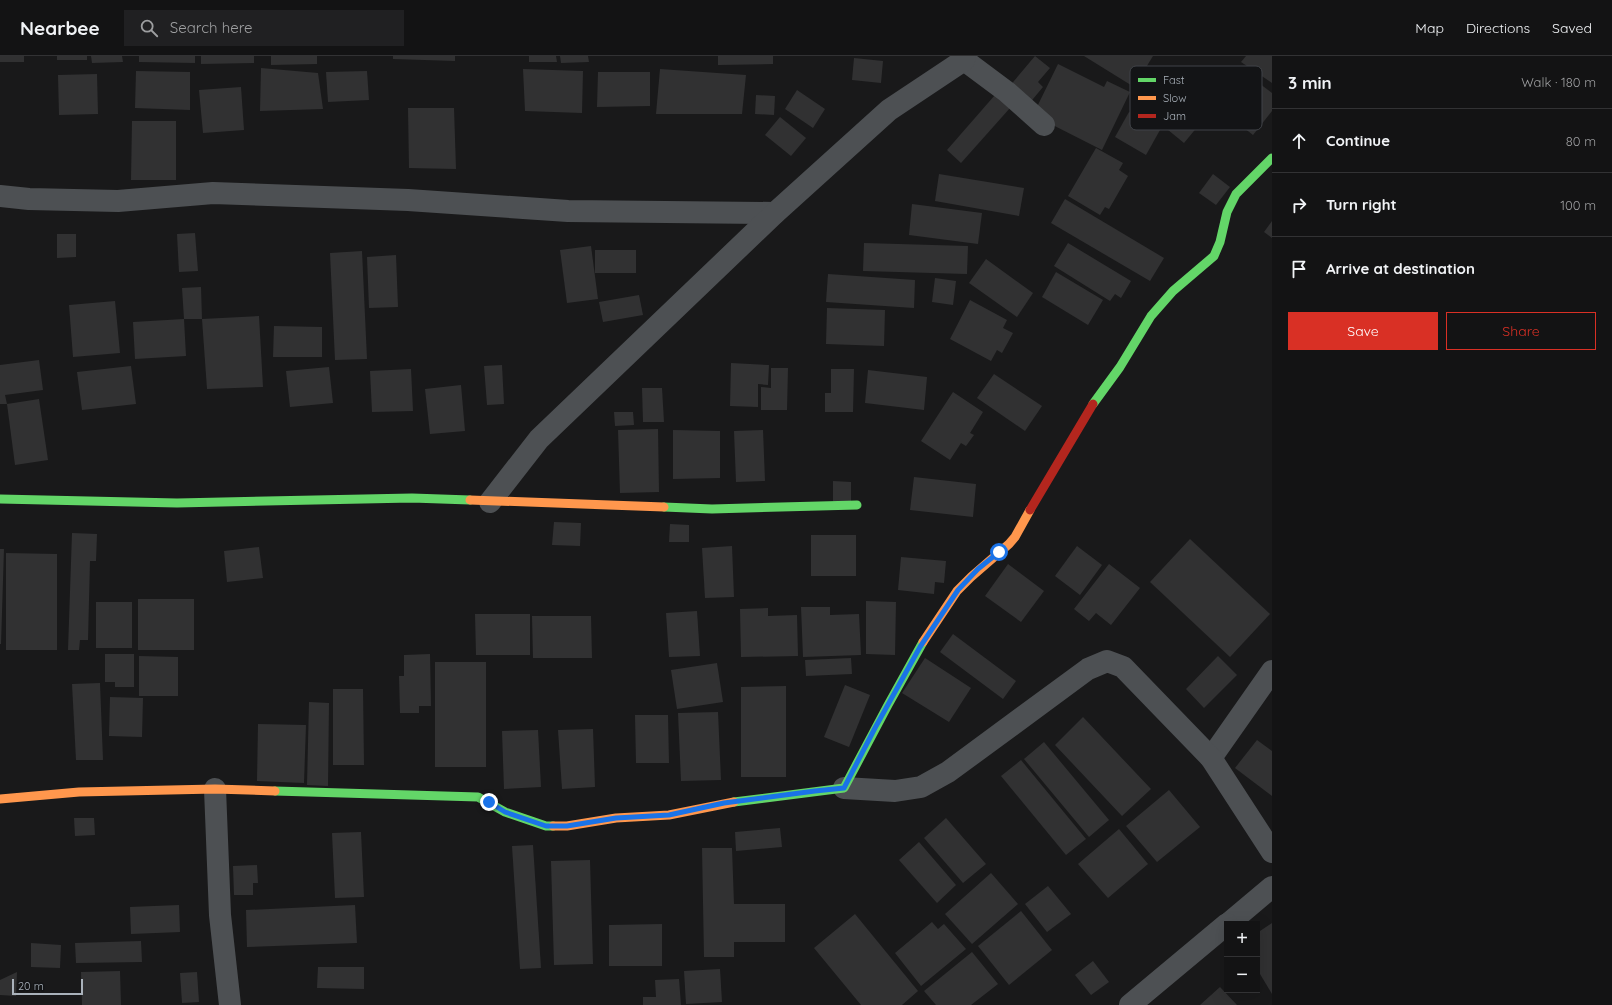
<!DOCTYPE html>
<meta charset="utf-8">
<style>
:root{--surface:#131314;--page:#202022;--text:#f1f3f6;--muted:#9d9ea0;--line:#323234;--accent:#d93025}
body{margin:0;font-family:Quicksand,sans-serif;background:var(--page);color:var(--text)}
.controls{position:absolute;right:12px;bottom:12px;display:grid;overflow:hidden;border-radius:0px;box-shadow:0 4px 16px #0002}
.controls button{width:36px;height:36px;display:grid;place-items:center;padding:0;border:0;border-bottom:1px solid var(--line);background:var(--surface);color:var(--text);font:20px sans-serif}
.scale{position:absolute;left:12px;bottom:10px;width:71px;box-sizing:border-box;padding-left:4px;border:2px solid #aab2bb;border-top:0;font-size:11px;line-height:14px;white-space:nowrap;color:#aab2bb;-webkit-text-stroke:3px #131416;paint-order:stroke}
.stop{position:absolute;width:12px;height:12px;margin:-9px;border:3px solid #1a73e8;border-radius:50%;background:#fff}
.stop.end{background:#1a73e8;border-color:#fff;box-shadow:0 1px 4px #0008}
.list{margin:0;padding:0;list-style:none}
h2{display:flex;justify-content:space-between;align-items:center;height:52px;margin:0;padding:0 16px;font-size:17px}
h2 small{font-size:13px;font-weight:400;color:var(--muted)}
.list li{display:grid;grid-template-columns:26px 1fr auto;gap:12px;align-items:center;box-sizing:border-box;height:64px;padding:0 16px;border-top:1px solid var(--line)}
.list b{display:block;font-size:15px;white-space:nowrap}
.list em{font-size:13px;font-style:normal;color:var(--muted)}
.actions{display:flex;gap:8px;padding:12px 16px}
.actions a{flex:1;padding:9px 0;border:1px solid var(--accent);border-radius:0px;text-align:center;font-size:14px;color:var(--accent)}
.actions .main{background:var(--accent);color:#fff}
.icon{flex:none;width:22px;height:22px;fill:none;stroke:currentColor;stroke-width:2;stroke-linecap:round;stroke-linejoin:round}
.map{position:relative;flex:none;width:1272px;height:949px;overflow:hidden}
header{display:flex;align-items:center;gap:24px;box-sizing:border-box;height:56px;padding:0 20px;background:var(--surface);border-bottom:1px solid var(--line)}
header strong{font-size:19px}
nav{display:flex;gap:22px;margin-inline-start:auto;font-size:14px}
.search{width:280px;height:36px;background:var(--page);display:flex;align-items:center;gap:10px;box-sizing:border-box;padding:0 14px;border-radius:0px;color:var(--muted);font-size:15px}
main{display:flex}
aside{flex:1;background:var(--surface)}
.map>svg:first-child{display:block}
.building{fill:#313132}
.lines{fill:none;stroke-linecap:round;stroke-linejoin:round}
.street{stroke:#4d5053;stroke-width:22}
.fast{stroke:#63d668;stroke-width:9}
.slow{stroke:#ff974d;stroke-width:9}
.jam{stroke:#b3261e;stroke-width:9}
.route{stroke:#1a73e8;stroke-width:5}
.key{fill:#131416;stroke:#404348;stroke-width:1}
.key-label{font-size:11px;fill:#aab2bb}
</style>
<header>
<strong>Nearbee</strong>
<div class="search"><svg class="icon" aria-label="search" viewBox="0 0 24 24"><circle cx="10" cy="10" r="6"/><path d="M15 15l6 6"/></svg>Search here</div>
<nav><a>Map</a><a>Directions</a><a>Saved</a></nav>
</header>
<main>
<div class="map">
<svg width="1272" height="949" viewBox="0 0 1272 949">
<rect width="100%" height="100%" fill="#19191a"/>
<g class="building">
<rect x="0" y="0" width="24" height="6"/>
<rect x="57" y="0" width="30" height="4"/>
<path d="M91,0H122L123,6L92,7Z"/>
<path d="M139,0H195V7L139,6Z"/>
<path d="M201,0H254V7L201,8Z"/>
<path d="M271,0H317V8L271,9Z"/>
<path d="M393,0H455V5L393,3Z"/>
<path d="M529,0H556L557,6H529Z"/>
<path d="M560,0H588L589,6L561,7Z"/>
<path d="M718,0H773V8L718,9Z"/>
<path d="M1035,0L1050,12L1038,26L1043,31L1028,49L1008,32Z"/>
<path d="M1084,0H1153L1134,31Z"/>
<path d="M1246,0H1272V27L1241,6Z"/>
<path d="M854,2L883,5L881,27L852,24Z"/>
<path d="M1058,8L1104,31L1107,25L1130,36L1102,94L1033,59Z"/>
<path d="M261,12L318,17L323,53L260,55Z"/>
<path d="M1239,12L1272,37V55L1253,79L1212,47Z"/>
<path d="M523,13L583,15L582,57L525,55Z"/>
<path d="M660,13L746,19L742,58H656Z"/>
<path d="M136,15L190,16V54L135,52Z"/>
<path d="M367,15L369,44L328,46L326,16Z"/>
<path d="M598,16H650V50L597,51Z"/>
<path d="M97,18L98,58L59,59L58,19Z"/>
<path d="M1153,23L1203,64L1184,87L1134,46Z"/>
<path d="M241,31L244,74L203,77L199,34Z"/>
<path d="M797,34L825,53L813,72L785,53Z"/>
<path d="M756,39L775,40L774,59L755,58Z"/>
<path d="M995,39L1010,52L961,107L947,94Z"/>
<path d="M408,52H454L456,113L409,112Z"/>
<path d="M1129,56L1160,74L1146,99L1115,81Z"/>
<path d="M780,61L806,82L791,100L765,79Z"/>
<path d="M132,65H176V124H131Z"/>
<path d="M1096,92L1123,107L1119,114L1128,120L1109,153L1105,151L1100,159L1068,140Z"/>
<path d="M939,118L1024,132L1019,160L935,145Z"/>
<path d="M1213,118L1230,131L1216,149L1199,137Z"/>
<path d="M1065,143L1164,202L1150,225L1051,167Z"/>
<path d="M912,148L982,157L978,188L909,179Z"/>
<path d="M1272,165V182L1264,176Z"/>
<path d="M195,177L198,215L179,216L177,178Z"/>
<path d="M57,178H76V201L57,202Z"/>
<path d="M864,187L968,190L967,218L863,215Z"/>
<path d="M1068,187L1131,225L1121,242L1115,238L1110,245L1054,210Z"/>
<path d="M591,190L598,243L567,247L560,194Z"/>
<rect x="595" y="194" width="41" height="23"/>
<path d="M362,195L367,303L335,304L330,197Z"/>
<path d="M396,199L398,251L369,252L367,201Z"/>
<path d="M986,203L1033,237L1017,261L969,227Z"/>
<path d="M1056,216L1103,244L1088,269L1042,241Z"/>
<path d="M828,218L915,224L914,252L826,246Z"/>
<path d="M935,222L956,225L953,249L932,246Z"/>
<path d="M201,231L202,263H184L186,300L135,303L133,266L184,263L182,232Z"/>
<path d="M639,239L643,259L603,266L599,246Z"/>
<path d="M970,244L1007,264L1003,272L1013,277L1002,297L997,294L991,305L950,283Z"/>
<path d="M115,245L120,297L73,301L69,249Z"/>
<path d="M827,252L885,254L884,290L826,288Z"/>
<path d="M259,260L263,331L207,333L202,263Z"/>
<path d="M274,270L322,271V301H273Z"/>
<path d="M39,304L43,334L5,339L7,348H0V309Z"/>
<path d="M731,307L769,309L768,329L758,328V351L730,350Z"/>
<path d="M502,309L504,348L487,349L484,310Z"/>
<path d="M131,310L136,348L82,354L77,316Z"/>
<path d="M329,311L333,347L290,351L286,315Z"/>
<path d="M771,312H788L787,354H761V331L771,332Z"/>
<path d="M411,313L413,355L372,356L370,315Z"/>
<path d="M831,313H854L853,356H825V337H831Z"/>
<path d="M868,314L927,321L924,354L865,347Z"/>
<path d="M994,318L1042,350L1025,375L977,342Z"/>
<path d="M461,329L465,375L430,378L425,333Z"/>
<path d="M642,332H662L664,366H643Z"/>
<path d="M953,336L983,356L970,377L974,379L966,390L961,387L950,404L921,385Z"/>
<path d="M39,343L48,404L15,409L7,348Z"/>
<path d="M614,356H633L634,369L615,370Z"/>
<path d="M658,373L659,436L620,437L618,374Z"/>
<path d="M673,374L720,375V422L673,423Z"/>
<path d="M763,374L765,425L736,426L734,375Z"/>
<path d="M914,421L976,428L973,461L910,454Z"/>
<path d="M833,425L851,426V446L833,445Z"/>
<path d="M554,466L581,467L580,490L552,489Z"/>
<path d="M670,468L689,469V486H669Z"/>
<path d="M72,477L97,478L96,505H90L88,584H80L79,594H68Z"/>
<rect x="811" y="479" width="45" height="41"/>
<path d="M1190,483L1270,558L1230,601L1150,526Z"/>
<path d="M732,490L734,541L705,542L702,492Z"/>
<path d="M1077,490L1102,509L1080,539L1055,520Z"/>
<path d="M259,491L263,522L227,526L224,495Z"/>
<path d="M0,493H4L1,588H0Z"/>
<path d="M6,497L57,498V594H6Z"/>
<path d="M901,501L946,505L944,527L935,526L934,538L898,534Z"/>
<path d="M1008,508L1044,535L1021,566L985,540Z"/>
<path d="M1109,508L1140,532L1111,569L1096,557L1089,565L1074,553Z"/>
<rect x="138" y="543" width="56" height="51"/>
<path d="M866,545L896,546L895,599L866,598Z"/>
<rect x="96" y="546" width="36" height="46"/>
<path d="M801,551H830V559L859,558L861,599L803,601Z"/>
<path d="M768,552V560L797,559L798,600L741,601L740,553Z"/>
<path d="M697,555L700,600L669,601L666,557Z"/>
<path d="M475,558H530V599H476Z"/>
<path d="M532,560H591L592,602H533Z"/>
<path d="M953,578L1016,625L1003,643L940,596Z"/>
<path d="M105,598H134V631H115V626H105Z"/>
<path d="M430,598L431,650H419V657H400L399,620H404V599Z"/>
<path d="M139,600L178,601V640H139Z"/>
<path d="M1218,600L1237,619L1204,652L1186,633Z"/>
<path d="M851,602L852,618L806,620L805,604Z"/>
<path d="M925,602L971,632L949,666L902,637Z"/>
<rect x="435" y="606" width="51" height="105"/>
<path d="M717,607L723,646L677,653L671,614Z"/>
<path d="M100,627L103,704H76L72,628Z"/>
<path d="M845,629L870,639L849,691L824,681Z"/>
<path d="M786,630V721H741V631Z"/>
<path d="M333,633H363L364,709H333Z"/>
<path d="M110,641L143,642L142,681L109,680Z"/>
<path d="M309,646L329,647L328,730L307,729Z"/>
<path d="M718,656L721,724L681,725L678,657Z"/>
<path d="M635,659H668L669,707H636Z"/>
<path d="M1083,661L1151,733L1122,760L1055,689Z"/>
<path d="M258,668L306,669L304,727L257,725Z"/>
<path d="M593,673L595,731L562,733L558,674Z"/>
<path d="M538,674L541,731L504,733L502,675Z"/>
<path d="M1257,684L1272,695V740L1235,712Z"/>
<path d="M1044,686L1109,764L1089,781L1024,703Z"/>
<path d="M1021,704L1086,783L1066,799L1001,720Z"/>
<path d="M1169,734L1200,771L1157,806L1126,770Z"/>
<path d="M74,762H94L95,779L75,780Z"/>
<path d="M946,762L986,808L963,827L924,782Z"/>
<path d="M780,772L782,791L736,795L735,776Z"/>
<path d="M1119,773L1148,808L1108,842L1078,808Z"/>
<path d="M361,776L364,841L335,842L332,777Z"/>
<path d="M919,786L956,829L937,847L899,804Z"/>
<path d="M533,789L541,912L520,913L512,790Z"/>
<path d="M702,792H732L734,848H785V886H734V901H704Z"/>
<path d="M590,804L593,908L554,909L551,805Z"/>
<path d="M257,809L258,827H253V839H234L233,810Z"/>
<path d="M991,817L1018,848L972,888L945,858Z"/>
<path d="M1048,830L1071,858L1047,876L1025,848Z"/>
<path d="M179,849L180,876L131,878L130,851Z"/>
<path d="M355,849L357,887L247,891L246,854Z"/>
<path d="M1021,855L1052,894L1009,929L978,890Z"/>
<path d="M855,858L918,935L902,949H861L814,892Z"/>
<path d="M932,866L938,873L944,868L966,893L921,930L895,897Z"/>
<path d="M1272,867V938L1257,913V877Z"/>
<path d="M662,868V910H609V869Z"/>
<path d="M141,885L142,906L76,907L75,887Z"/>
<path d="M31,887L61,889L60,912L31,911Z"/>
<path d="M972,896L998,928L971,949H936L924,935Z"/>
<path d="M1093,905L1109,926L1091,939L1075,919Z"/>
<path d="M318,911H364V933L317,932Z"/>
<path d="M720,913L722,946L686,948L684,915Z"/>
<path d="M120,915L121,949H82L81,916Z"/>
<path d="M17,916L16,940L0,939V924Z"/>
<path d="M197,916L199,946L182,947L180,917Z"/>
<path d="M679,923L681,949H643V941H656L655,924Z"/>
<path d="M1220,931L1237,949H1200Z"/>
</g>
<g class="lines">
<g class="street">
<path d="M964,4L1007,36L1044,69"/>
<path d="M0,140L29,143L118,145L213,137L408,144L568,155L775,157"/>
<path d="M490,446L539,383L775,157L889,54L964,4L965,0"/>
<path d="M1211,702L1272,615"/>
<path d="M844,732L895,735L921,731L948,716L1088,613L1107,605L1123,611L1211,702L1272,796"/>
<path d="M215,733L220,859L230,949"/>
<path d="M1228,868L1272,831"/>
<path d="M1130,949L1227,868"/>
</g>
<g class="fast">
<path d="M1093,348L1120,311L1151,260L1173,235L1214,200L1220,186L1227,156L1236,138L1272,102"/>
<path d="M0,443L177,447L412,442L470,444"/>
<path d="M664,451L712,453L857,449"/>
<path d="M275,735L478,741L505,756L546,770H553"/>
<path d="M734,746L844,732L888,649L923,586"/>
</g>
<g class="slow">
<path d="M470,444L664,451"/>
<path d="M923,586L957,535L971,521L1009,488L1015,481L1030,454"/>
<path d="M0,743L79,736L215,733L275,735"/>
<path d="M553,770H567L616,762L669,759L734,746"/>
</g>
<path class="jam" d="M1030,454L1093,348"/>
</g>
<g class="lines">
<path class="route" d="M489,746L505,756L546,770H567L616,762L669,759L724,747L815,735L844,732L875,672L920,591L958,534L978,513L999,496"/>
</g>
<rect x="1130" y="10" width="132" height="64" rx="6" class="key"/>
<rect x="1138" y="22" width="18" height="4" fill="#63d668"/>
<rect x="1138" y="40" width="18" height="4" fill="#ff974d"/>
<rect x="1138" y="58" width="18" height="4" fill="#b3261e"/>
<g class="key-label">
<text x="1163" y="28">Fast</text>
<text x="1163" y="46">Slow</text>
<text x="1163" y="64">Jam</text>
</g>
</svg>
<div class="controls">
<button>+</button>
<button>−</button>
</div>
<div class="scale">20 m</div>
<div class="stop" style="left:999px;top:496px"></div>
<div class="stop end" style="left:489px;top:746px"></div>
</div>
<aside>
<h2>3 min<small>Walk · 180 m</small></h2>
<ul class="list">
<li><svg class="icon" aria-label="ahead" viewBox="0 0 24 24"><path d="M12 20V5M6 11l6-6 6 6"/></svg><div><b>Continue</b></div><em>80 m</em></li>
<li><svg class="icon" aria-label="right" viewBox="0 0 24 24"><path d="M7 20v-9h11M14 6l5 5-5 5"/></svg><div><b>Turn right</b></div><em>100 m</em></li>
<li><svg class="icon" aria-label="arrive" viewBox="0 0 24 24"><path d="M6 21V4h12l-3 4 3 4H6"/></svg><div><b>Arrive at destination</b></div></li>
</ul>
<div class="actions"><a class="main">Save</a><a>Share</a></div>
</aside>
</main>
